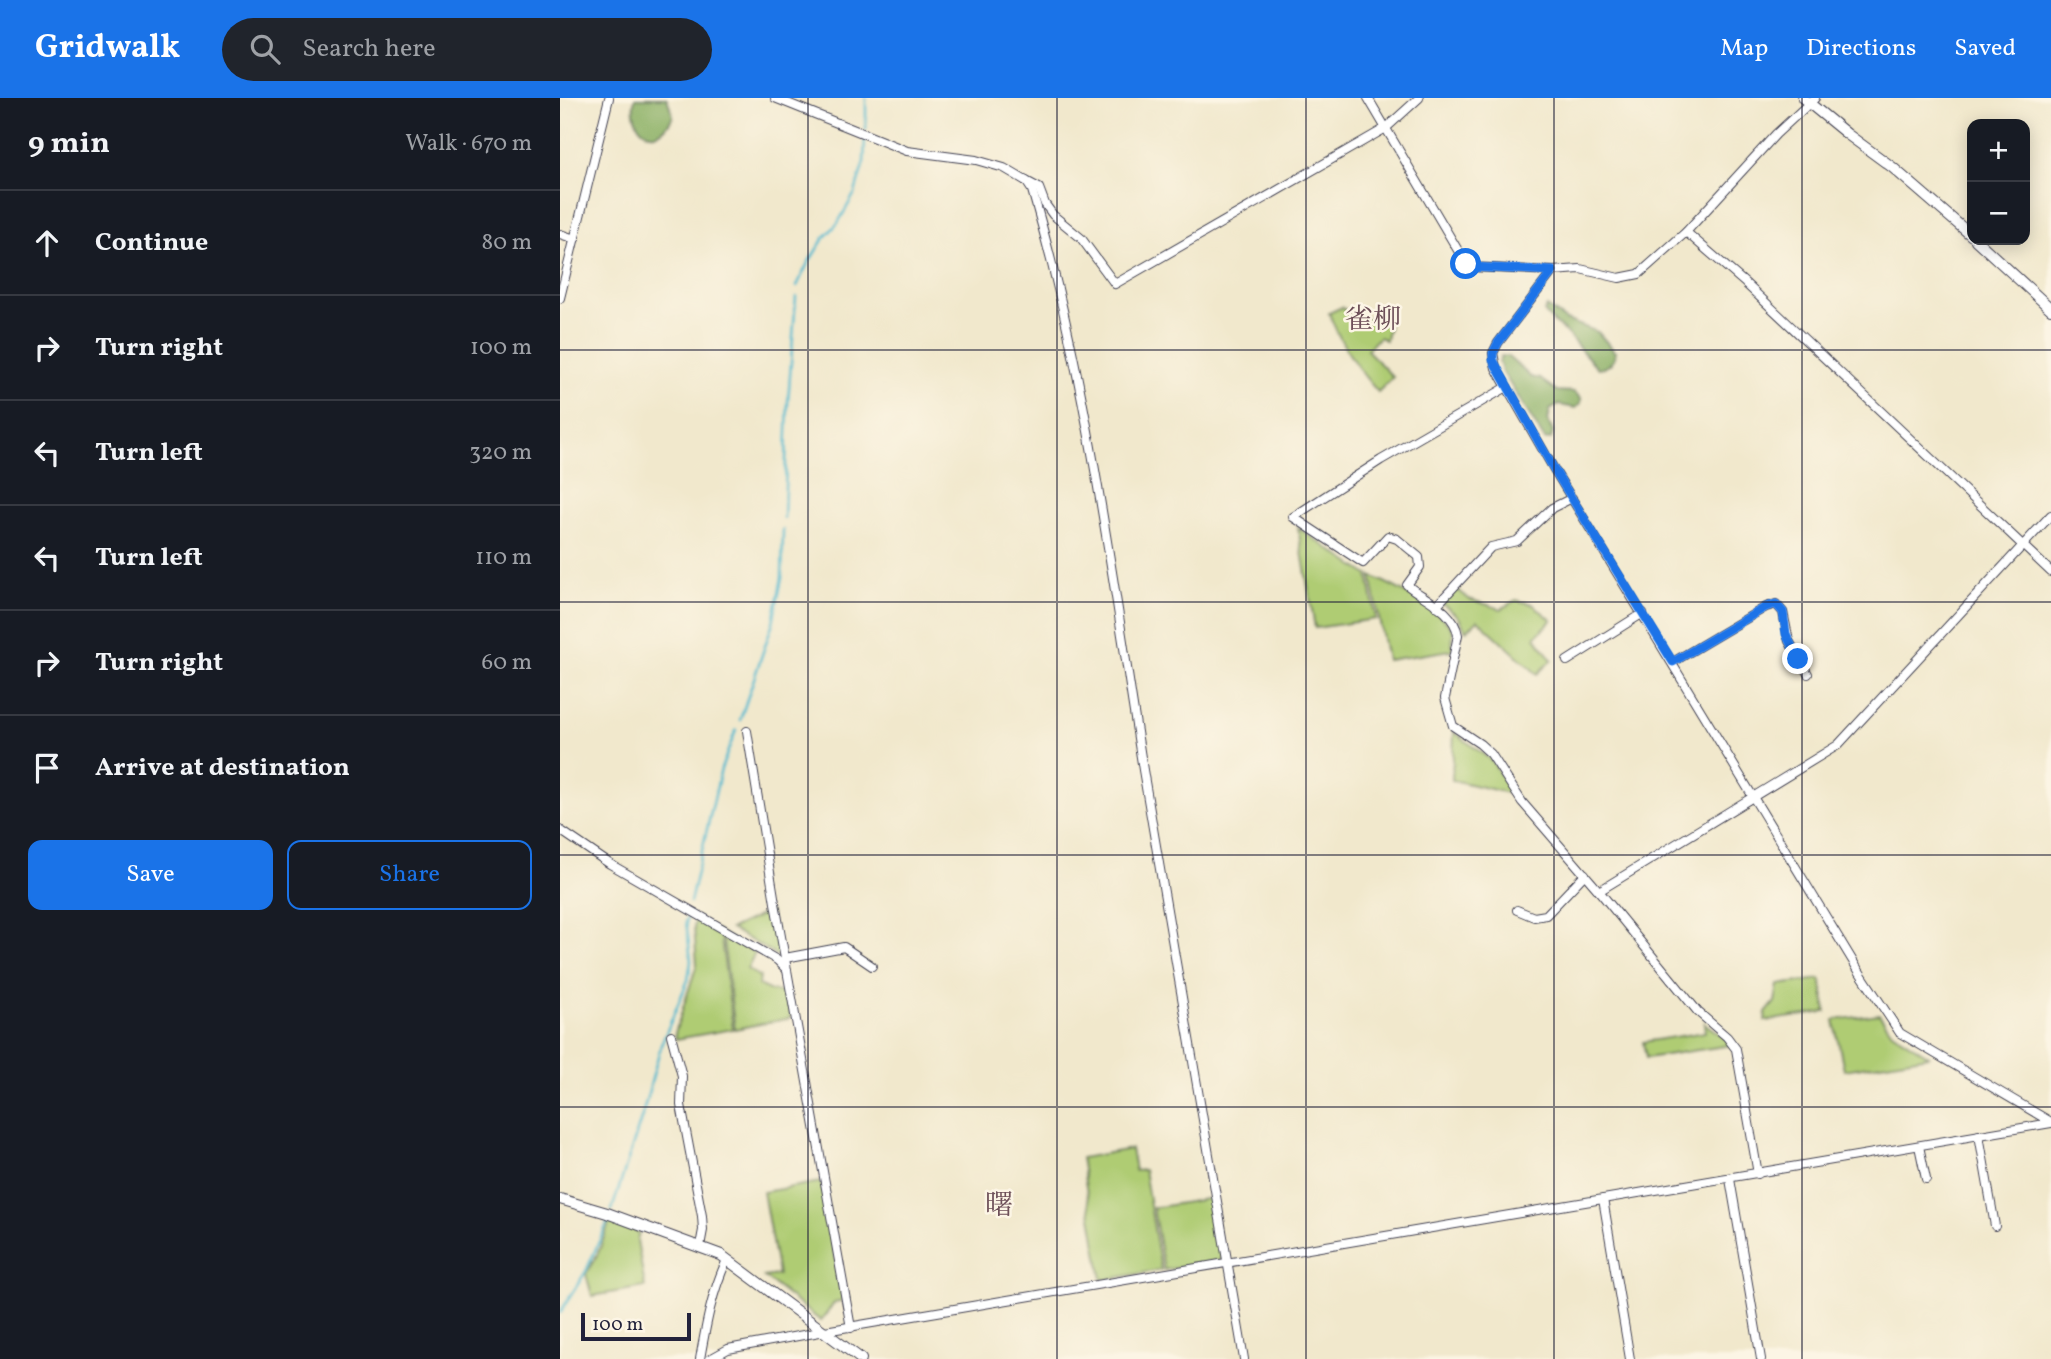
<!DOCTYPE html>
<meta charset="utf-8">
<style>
:root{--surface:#171b24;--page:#20242c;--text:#f1f3f6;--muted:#9ea1a6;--line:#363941;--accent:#1a73e8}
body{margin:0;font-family:Vollkorn,"Noto Serif JP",serif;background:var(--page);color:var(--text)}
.controls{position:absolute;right:21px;top:21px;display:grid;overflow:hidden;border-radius:14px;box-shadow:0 4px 18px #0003}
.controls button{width:63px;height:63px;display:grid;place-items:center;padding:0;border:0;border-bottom:2px solid var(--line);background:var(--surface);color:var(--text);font:35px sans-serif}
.scale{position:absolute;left:21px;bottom:18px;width:110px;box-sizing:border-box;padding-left:7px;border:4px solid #22223b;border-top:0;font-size:19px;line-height:24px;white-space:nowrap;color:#22223b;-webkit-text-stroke:5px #fcf5e5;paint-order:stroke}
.stop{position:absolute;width:21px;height:21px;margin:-16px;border:5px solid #1a73e8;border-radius:50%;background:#fff}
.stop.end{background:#1a73e8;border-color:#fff;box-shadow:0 2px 7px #0008}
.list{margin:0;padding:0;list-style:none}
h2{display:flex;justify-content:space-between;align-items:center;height:91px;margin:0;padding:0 28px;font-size:30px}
h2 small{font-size:23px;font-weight:400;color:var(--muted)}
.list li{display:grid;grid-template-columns:46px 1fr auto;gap:21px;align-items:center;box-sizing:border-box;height:105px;padding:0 28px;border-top:2px solid var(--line)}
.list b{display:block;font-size:26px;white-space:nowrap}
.list em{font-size:23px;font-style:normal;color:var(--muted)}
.actions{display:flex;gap:14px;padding:21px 28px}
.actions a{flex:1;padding:16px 0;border:2px solid var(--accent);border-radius:14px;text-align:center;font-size:24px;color:var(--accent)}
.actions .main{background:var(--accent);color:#fff}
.icon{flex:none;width:38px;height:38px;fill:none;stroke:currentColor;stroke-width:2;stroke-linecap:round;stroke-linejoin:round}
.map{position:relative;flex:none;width:1491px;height:1261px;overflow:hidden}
header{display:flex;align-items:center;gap:42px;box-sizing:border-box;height:98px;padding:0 35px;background:var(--accent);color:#fff}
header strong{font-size:33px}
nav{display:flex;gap:38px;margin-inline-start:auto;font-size:24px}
.search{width:490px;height:63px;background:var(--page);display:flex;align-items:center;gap:18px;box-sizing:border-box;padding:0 24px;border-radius:38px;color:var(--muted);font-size:26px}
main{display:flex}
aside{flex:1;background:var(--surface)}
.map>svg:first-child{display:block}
.green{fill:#afcc73;stroke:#687757;stroke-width:2}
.forest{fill:#8bb065;stroke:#566950;stroke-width:2}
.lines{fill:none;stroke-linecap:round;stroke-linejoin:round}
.stream{stroke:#52bad0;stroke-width:2.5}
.minor-casing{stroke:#414051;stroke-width:10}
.tertiary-casing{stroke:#414051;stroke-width:12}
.minor{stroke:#fff;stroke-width:8}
.tertiary{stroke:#fff;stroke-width:10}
.route{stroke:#1a73e8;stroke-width:9}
.grid{fill:none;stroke:#22223b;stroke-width:2;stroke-opacity:0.55}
.labels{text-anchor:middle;stroke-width:5;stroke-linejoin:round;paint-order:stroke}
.neighbourhood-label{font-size:28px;fill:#6e5059;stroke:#fcf5e5}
</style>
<header>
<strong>Gridwalk</strong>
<div class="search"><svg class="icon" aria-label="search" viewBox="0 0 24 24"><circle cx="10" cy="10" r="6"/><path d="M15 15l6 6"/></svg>Search here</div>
<nav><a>Map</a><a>Directions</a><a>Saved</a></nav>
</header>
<main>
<aside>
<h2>9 min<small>Walk · 670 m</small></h2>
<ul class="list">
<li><svg class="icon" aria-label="ahead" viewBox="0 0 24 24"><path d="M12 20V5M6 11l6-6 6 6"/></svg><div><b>Continue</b></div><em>80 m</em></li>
<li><svg class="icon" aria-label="right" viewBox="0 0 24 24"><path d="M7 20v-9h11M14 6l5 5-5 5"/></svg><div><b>Turn right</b></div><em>100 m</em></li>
<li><svg class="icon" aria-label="left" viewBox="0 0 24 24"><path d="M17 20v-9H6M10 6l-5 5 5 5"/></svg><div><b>Turn left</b></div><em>320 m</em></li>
<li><svg class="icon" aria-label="left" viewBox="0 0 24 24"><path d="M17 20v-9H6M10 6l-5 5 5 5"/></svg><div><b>Turn left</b></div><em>110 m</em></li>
<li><svg class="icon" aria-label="right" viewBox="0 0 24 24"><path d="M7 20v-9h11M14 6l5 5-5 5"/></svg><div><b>Turn right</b></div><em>60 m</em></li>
<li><svg class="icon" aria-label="arrive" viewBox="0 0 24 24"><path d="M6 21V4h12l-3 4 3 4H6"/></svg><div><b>Arrive at destination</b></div></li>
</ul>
<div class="actions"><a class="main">Save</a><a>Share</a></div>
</aside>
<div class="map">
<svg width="1491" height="1261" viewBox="0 0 1491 1261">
<rect width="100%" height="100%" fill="#fcf5e5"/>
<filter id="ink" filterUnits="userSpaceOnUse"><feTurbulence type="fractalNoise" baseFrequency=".0143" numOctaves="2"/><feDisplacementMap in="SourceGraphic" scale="14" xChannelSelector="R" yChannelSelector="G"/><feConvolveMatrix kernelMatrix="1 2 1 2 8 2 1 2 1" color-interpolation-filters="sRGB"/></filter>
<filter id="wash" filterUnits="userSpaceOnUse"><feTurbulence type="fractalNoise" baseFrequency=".00686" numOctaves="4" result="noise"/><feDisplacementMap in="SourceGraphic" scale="28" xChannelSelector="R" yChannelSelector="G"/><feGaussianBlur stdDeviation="1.57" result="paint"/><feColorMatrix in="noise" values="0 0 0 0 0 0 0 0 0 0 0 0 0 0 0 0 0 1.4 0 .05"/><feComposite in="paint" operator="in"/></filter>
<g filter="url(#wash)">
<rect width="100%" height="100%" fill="#f1e8cc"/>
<g class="green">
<path d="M782,209L792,218L826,224L829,227L826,242L819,239L807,252L833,279L818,294C796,270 780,245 769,215Z"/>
<path d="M738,430L808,477L816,521L755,530Z"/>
<path d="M811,478C834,488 882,512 893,533L892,552L827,562Z"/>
<path d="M897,491L909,501L941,511L956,502L972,506L992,522L975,539L992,562L977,576L918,522L906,533L898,518L882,506Z"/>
<path d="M894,634L932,663L952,696L892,682Z"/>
<path d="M210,813L221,856L220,859L171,831Z"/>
<path d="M136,819L160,834L173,931L116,941L115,935L137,866L134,829Z"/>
<path d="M162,835L195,855L187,871L200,879L198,887L211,893L227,895L231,920L175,931Z"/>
<path d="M1261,881L1266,914L1205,923L1206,915L1215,904L1218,887Z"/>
<path d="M1319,916L1332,934L1369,958L1284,972L1274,922Z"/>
<path d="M1144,925L1165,940L1171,947L1086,960L1083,944L1145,934Z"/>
<path d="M571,1051L575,1073L584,1072L601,1172L542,1182L521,1060Z"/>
<path d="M261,1084L283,1202L274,1205L261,1223L204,1179L218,1177L203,1094Z"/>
<path d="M652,1100L662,1162L604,1172L593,1110Z"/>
<path d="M50,1123L79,1134L77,1142L85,1189L32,1198L26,1176L38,1155Z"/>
</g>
<g class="forest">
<path d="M75,0H107L113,18C96,55 67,29 75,0Z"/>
<path d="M987,209L1006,222L1038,234L1055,254C1056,263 1047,271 1038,270C1028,260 1019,250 1010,239C1002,230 991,224 984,214Z"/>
<path d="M941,258H947L971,279L980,281L997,293L1014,294L1021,300V305L1016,310L999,307L990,312L988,323L993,334L991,341L985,342L942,273L939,264Z"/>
</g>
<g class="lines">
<g class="stream">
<path d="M306,31V0"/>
<path d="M237,188L247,167L264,140L278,125L295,95L304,64L305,42"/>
<path d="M224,420L228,304L236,199"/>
<path d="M180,622L213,524L222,480L223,432"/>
<path d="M130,804L161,671L176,632"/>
<path d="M52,1112L82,1018L101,947L128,882L131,863L126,823L128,818"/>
<path d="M0,1215L26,1173L50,1119"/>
</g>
</g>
</g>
<g filter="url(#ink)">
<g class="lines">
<defs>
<g id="minor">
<path d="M215,0L347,53L416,62L444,70L466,83L472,92C527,281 552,478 583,672C615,869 652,1064 684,1261"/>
<path d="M808,0L906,166L910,169L993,173L1020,171L1059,180L1079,176L1126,134L1216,36L1255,0"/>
<path d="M466,83L479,90L485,106L493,117L521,140L555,186L826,30L859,0"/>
<path d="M1126,134L1185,185L1491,474"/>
<path d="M0,136L15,141"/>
<path d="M993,173L938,245L933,255L936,270L995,373L1297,870L1340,935L1491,1024"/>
<path d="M0,200L49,0"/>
<path d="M947,289L821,362L733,419L803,465L828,438L837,441L859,459L860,469L847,487C864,501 894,512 898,537L885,600L893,628L920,646L931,656L962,704L1039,793L1138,914L1167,939L1176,951L1198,1076"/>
<path d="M876,508L931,449L957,443L992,410L1012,400"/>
<path d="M1007,563L1083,515"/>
<path d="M1113,564L1206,509L1216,506L1223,514L1229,543L1248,576"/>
<path d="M187,633L215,805L291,1230"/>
<path d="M0,732L50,766L217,862L227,872"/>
<path d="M1039,793L1278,647L1491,417"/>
<path d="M957,812L974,819L986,817L1025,776"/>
<path d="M225,860L284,849L312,868"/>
<path d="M111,937L122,978L121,1007L142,1118L143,1132L140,1148"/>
<path d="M1419,1037L1435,1128"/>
<path d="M1359,1048L1366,1081"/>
<path d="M1170,1081L1201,1261"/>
<path d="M1043,1101L1070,1261"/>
<path d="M140,1261C146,1227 152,1193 167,1162"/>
<path d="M150,1261L168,1251L265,1233L1491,1025"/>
</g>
<g id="tertiary">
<path d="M1243,0L1287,36L1332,69L1412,138"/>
<path d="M1416,142L1491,211"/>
<path d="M0,1101L47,1115L161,1157L301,1261"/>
</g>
</defs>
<use href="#minor" class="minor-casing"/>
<use href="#tertiary" class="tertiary-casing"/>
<use href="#minor" class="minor"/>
<use href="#tertiary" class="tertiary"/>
</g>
</g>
<g class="lines" filter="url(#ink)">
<path class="route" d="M906,166L910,169L993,173L938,245L933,255V262L995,373L1113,564L1206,509L1216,506L1223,514L1226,536L1238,561"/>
</g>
<path class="grid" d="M248,0V1261M497,0V1261M746,0V1261M994,0V1261M1242,0V1261M0,252H1491M0,504H1491M0,757H1491M0,1009H1491"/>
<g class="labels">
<g class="neighbourhood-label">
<text x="813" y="230">雀柳</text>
<text x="439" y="1116">曙</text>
</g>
</g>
</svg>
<div class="controls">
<button>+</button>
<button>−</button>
</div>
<div class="scale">100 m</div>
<div class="stop" style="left:906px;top:166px"></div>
<div class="stop end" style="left:1238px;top:561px"></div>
</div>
</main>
